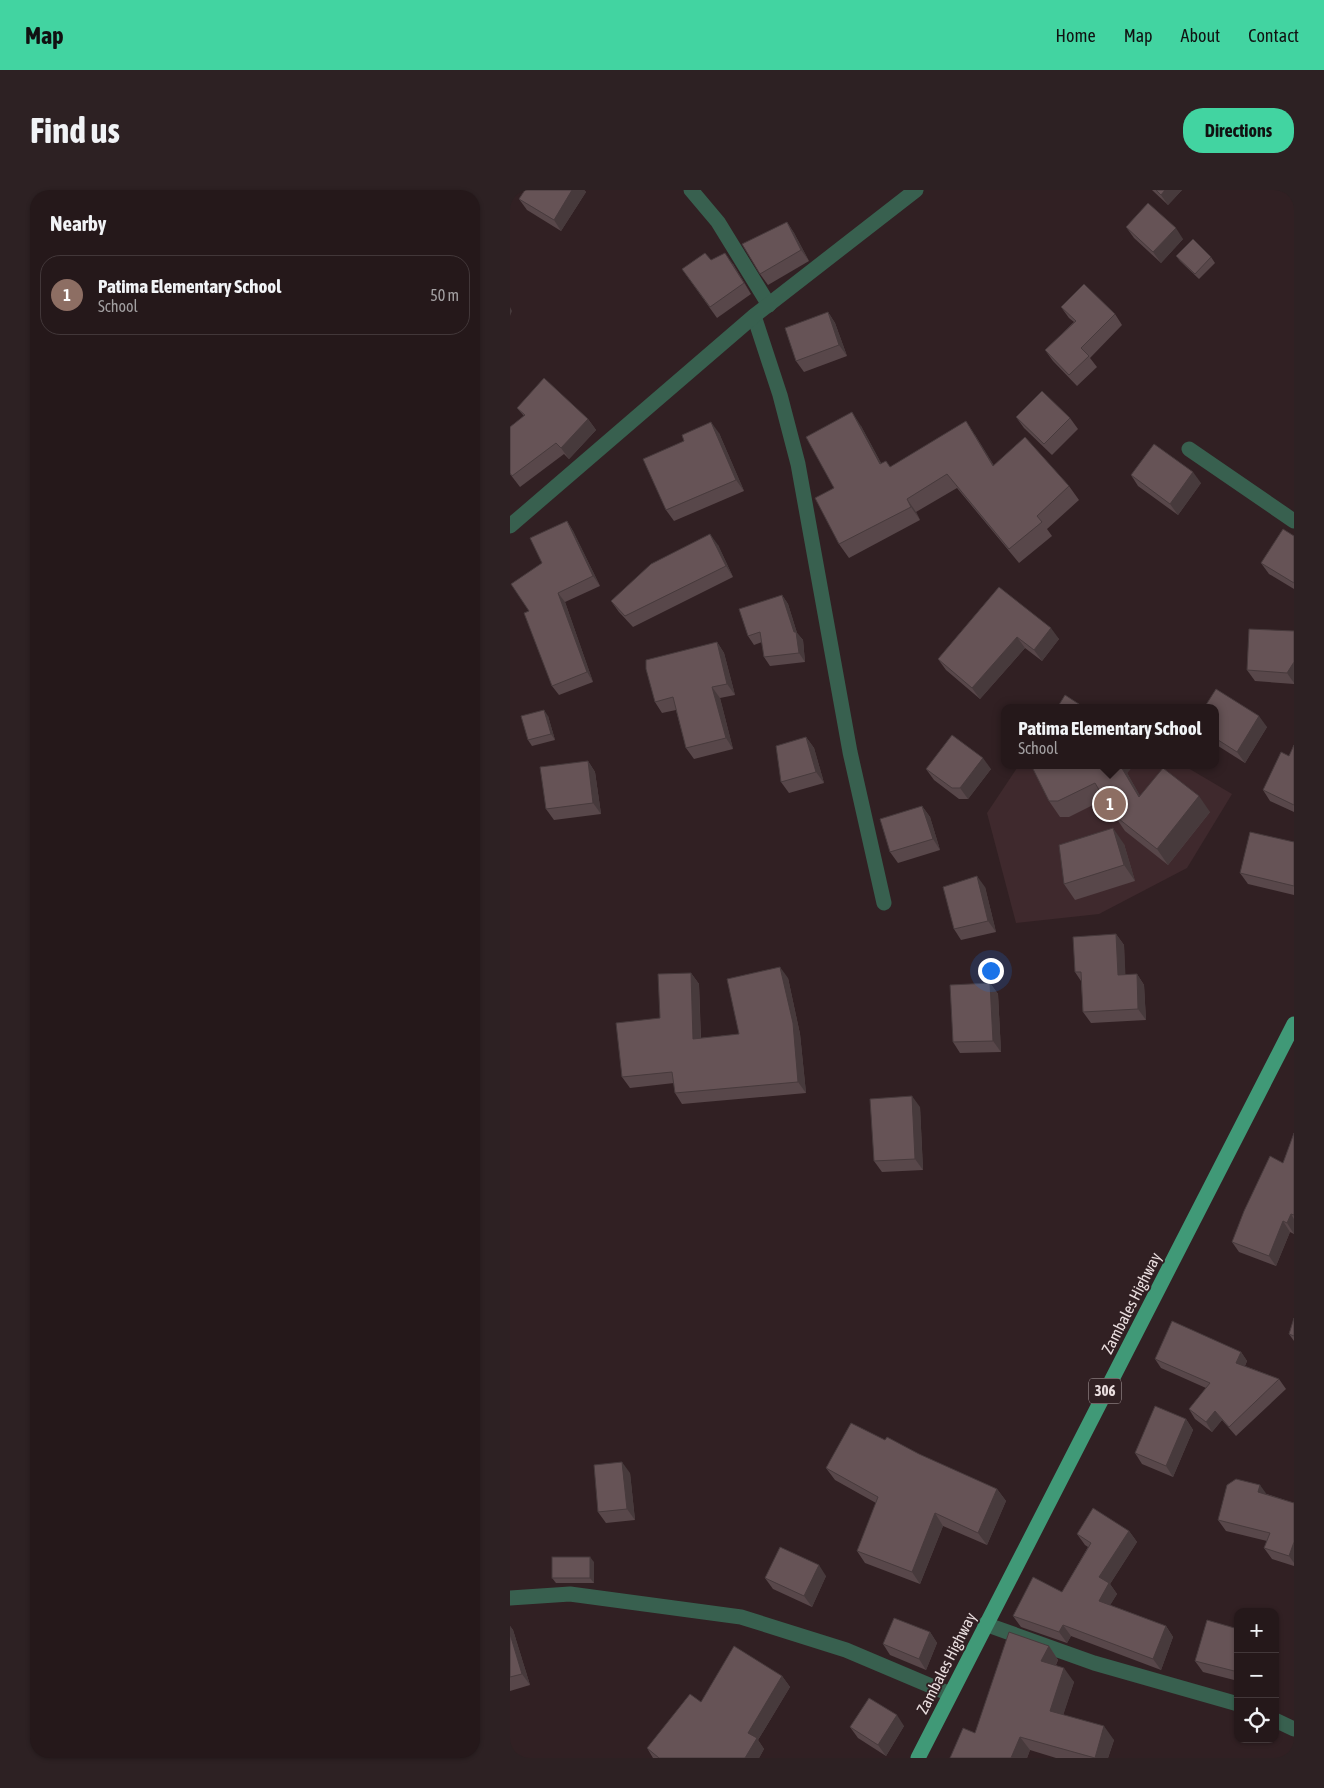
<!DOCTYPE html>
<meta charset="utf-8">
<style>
:root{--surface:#25181a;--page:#2d2123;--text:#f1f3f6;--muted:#a3a0a2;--line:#423739;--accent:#42d4a1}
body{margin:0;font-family:"Asap Condensed",sans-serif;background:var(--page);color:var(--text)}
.controls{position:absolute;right:15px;bottom:15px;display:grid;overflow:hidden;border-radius:10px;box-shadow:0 1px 4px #0004}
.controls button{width:45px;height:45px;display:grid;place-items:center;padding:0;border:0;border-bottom:1px solid var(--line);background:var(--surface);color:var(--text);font:25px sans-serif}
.you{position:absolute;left:480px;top:780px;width:18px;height:18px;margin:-12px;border:4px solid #fff;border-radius:50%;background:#1a73e8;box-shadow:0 0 0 8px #1a73e833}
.badge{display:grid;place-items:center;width:32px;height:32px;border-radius:50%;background:var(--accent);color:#fff;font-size:16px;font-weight:700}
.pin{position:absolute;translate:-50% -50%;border:2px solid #fff;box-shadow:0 1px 5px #0006}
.popup{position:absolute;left:491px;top:514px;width:218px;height:65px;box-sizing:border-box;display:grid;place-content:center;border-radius:10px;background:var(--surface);filter:drop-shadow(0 1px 4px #0005);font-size:16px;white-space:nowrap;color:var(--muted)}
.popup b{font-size:19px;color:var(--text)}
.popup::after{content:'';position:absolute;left:50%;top:100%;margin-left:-10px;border:10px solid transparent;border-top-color:var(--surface)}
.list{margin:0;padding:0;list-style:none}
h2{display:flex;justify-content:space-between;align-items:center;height:65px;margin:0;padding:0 20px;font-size:21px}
h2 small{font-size:16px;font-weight:400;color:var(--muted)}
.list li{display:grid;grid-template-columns:32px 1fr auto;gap:15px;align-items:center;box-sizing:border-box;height:80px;margin:0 10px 10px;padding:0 10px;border:1px solid var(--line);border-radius:20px}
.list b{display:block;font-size:19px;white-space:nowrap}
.list p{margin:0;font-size:16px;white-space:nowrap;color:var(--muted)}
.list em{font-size:16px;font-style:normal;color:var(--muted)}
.icon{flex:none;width:28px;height:28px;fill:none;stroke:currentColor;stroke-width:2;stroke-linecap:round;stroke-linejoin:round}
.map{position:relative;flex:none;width:784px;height:1568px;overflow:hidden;border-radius:20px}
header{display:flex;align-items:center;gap:30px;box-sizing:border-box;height:70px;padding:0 25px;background:var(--accent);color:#111}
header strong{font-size:24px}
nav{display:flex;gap:28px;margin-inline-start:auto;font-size:18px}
.intro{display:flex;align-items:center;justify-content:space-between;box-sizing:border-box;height:120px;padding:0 30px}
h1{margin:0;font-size:35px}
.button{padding:12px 22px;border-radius:20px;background:var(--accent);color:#111;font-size:18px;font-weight:700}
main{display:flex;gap:30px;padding:0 30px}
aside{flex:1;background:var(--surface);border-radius:20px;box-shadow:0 1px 4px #0004}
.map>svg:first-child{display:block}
.built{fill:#3f292d}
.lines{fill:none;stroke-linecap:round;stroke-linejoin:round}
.street{stroke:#38604f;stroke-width:15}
.primary{stroke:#409977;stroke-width:15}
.wall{fill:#58474a}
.shaded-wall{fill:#473a3c}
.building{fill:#665356;stroke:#473a3c}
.labels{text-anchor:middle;stroke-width:4;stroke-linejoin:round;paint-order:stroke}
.shield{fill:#312023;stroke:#b2a5a7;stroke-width:1}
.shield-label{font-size:15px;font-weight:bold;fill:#eadedf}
.street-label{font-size:16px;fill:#eadedf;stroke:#312023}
</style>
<header>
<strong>Map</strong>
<nav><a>Home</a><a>Map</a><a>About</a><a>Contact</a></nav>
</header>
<div class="intro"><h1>Find us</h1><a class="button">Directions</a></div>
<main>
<aside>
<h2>Nearby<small></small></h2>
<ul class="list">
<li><span class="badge" style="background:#8d6e63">1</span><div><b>Patima Elementary School</b><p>School</p></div><em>50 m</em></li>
</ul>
</aside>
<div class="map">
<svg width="784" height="1568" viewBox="0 0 784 1568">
<rect width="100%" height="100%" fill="#312023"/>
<path class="built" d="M509,575H673L722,604L677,678L589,724L506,733L477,623Z"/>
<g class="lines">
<g class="street">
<path d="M181,0L208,32L259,115"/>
<path d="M244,126L270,205L288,274L340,562L374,713"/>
<path d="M679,259L784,331"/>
<path d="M0,336L244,126L406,0"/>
<path d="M0,1408L60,1404L231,1427L336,1460L440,1504"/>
<path d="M475,1434L584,1473L728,1514"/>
<path d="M765,1530L784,1539"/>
</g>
<path class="primary" d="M408,1568L784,834"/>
</g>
<g class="wall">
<path d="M15,0H74L76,2L51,41L17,20L9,9Z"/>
<path d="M642,0H672L658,15Z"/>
<path d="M277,32L284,43L299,71L258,95L250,84Z"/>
<path d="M616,37L673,49L651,73L624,48Z"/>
<path d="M666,66L701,67L705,73L689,89L670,71Z"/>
<path d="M201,70L223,74L241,104L207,128L172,79Z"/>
<path d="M551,117L605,124L612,135L580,168L587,177L567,196L543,171L535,160L564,132L559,128Z"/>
<path d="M318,122L325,133L337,166L294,182L286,171Z"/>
<path d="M7,218L78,229L86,240L59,269L54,264L10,297L0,284V237L14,226Z"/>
<path d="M506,227L560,228L568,239L542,265L514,238Z"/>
<path d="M351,236L371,273L381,277L465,245L484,276L559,296L569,310L537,339L542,346L509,373L447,298L406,322L410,330L339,368L329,354L324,298Z"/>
<path d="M209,243L234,301L164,331L156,320Z"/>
<path d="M621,285L691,293L668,325L628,296Z"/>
<path d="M57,331L63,341L90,396L55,412L83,492L49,505L42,496L19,421L32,373Z"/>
<path d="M784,346V399L759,384L751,373Z"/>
<path d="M208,355L223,387L123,437L109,422L101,411Z"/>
<path d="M489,397L549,449L532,471L515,458L470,509L436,480L428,469Z"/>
<path d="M272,405L278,414L287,443L293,450L295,472L260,476L254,467L252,452L244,455L238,446Z"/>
<path d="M784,441V494L745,491L737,480Z"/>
<path d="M207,452L214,463L225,505L210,508L223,559L184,569L176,558L166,520L152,523L145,512Z"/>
<path d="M705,518L757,537L735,573L705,554Z"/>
<path d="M38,526L45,550L22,556L18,550Z"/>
<path d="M296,547L304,558L314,593L279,603L271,592Z"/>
<path d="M784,555V622L760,611L753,600L779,566Z"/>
<path d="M78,571L85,582L91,624L44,630L36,619Z"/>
<path d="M521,575H624L617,583L630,606L700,622L658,675L615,641L604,625L595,609L559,627H550L539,611Z"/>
<path d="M416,579H481L458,609H449L424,590Z"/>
<path d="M412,616L420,627L430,660L388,673L380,662Z"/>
<path d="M784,652V705L738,694L730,683Z"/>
<path d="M614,654L625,691L565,710L554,694Z"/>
<path d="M475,697L486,742L451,750L444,739Z"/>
<path d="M606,744L614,755L615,785L627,784L634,795L636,830L581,833L573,822L571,791L565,782Z"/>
<path d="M181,783L189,794L191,848L229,844L278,788L290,844L296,903L172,914L165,903L164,893L120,898L112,887L150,828Z"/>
<path d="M480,793L488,804L491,862L450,863L443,852Z"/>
<path d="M410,917L413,980L372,982L364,971Z"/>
<path d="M784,943V1044L780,1042L766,1076L729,1062L722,1052L773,973Z"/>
<path d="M784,1128V1151L779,1144Z"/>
<path d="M731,1162L737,1171L735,1176L769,1189L776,1199L726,1246L712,1230L702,1242L685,1229L679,1219L696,1198L651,1178L645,1169Z"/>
<path d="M676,1229L683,1240L663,1287L632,1274L625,1263Z"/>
<path d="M375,1250L487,1299L496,1311L477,1355L433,1336L410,1394L355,1373L347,1361L366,1313L325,1290L316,1278Z"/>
<path d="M120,1283L125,1330L96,1333L88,1322Z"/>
<path d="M757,1304L784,1313V1376L762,1369L754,1358L757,1351L716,1341L708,1330Z"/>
<path d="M619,1341L627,1352L600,1394L607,1404L600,1415L656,1436L663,1447L651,1480L561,1446L557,1453L511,1437L503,1426L552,1402L578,1357L575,1355L567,1344Z"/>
<path d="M84,1372V1393H46L42,1388Z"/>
<path d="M316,1386L302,1417L263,1399L255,1388Z"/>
<path d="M0,1436L3,1440L20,1495L0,1501Z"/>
<path d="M728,1439V1491L693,1482L685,1471Z"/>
<path d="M420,1442L427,1453L416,1480L380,1465L373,1454Z"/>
<path d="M539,1456L548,1470L546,1475L564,1492L553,1525L604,1550L598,1568H546L520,1560L517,1568H440L465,1543Z"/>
<path d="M272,1486L280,1497L248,1550L254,1559L249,1568H143L137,1558L191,1512Z"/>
<path d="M394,1536L376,1566L348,1548L340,1537Z"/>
</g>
<g class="shaded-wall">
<path d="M62,0H74L76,2L51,41L44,30Z"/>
<path d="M655,0H672L658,15L651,5Z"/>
<path d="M277,32L284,43L299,71L291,60Z"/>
<path d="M666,38L673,49L651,73L643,62Z"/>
<path d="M215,63L223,74L241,104L234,93Z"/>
<path d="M0,117L2,121L0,126Z"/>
<path d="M318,122L325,133L337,166L329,155Z"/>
<path d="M342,222L351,236L379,288L370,274Z"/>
<path d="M78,229L86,240L59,269L51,258Z"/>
<path d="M456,231L465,245L493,290L483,276Z"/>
<path d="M201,232L209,243L234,301L226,290Z"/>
<path d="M683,282L691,293L668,325L660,314Z"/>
<path d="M397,309L406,322L410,330L401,317Z"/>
<path d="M57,331L63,341L90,396L83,386Z"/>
<path d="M200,344L208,355L223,387L216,376Z"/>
<path d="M48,403L55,412L83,492L77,482Z"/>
<path d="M272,405L278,414L287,443L293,450L295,472L289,463L284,442Z"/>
<path d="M541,438L549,449L532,471L524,460Z"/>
<path d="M507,447L515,458L470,509L462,498Z"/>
<path d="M207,452L214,463L225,505L217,494Z"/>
<path d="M784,472V493L777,483Z"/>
<path d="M202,497L210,508L223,559L216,548Z"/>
<path d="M34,520L38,526L45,550L41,544Z"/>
<path d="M749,526L757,537L735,573L727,562Z"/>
<path d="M296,547L304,558L314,593L306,582Z"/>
<path d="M473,568L481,579L458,609L450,598Z"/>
<path d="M78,571L85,582L91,624L83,613Z"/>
<path d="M610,575H624L617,583L640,623L629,607Z"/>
<path d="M689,606L700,622L658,675L647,659Z"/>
<path d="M412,616L420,627L430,660L423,649Z"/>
<path d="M603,638L614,654L625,691L614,675Z"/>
<path d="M467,686L475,697L486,742L478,731Z"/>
<path d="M606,744L614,755L616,796L608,785Z"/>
<path d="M270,777L278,788L290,844L296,903L288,892Z"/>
<path d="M181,783L189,794L191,860L183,849Z"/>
<path d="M627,784L634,795L636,830L628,819Z"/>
<path d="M480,793L488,804L491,862L483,851Z"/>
<path d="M402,906L410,917L413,980L405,969Z"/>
<path d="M781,1024L784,1029V1044L777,1033Z"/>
<path d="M773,1031L780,1042L766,1076L759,1066Z"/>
<path d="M731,1162L737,1171L732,1182L726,1173Z"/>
<path d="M705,1221L712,1230L702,1242L696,1232Z"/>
<path d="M676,1229L683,1240L663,1287L656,1276Z"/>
<path d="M112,1272L120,1283L125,1330L117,1319Z"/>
<path d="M750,1295L758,1306L748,1302Z"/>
<path d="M487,1299L496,1311L477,1355L468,1343Z"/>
<path d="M425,1323L433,1336L410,1394L402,1382Z"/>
<path d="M619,1341L627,1352L600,1394L607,1404L596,1422L589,1411V1387Z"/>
<path d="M784,1352V1373L779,1366Z"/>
<path d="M80,1367L84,1372V1393L80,1388Z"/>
<path d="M309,1375L316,1386L302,1417L294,1406Z"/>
<path d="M553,1435L561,1446L557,1453L549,1442Z"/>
<path d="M0,1436L3,1440L20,1495L12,1484L0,1444Z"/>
<path d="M656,1436L663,1447L651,1480L643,1469Z"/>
<path d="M420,1442L427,1453L416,1480L409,1469Z"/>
<path d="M539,1456L548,1470L541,1484L531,1471Z"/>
<path d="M554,1478L564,1492L550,1535L540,1521Z"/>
<path d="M272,1486L280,1497L248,1550L254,1559L249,1568H235L238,1543Z"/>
<path d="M387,1525L394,1536L376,1566L368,1555Z"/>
<path d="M594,1536L604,1550L598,1568H585Z"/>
<path d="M510,1547L520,1560L517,1568H501Z"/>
</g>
<g class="building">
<path d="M15,0H62L44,30L9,9Z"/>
<path d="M646,0H655L651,5Z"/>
<path d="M638,13L666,38L643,62L616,37Z"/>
<path d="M277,32L291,60L250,84L232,54Z"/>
<path d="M683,49L701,67L685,84L666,66Z"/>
<path d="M195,63L201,70L215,63L234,93L200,117L172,79Z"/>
<path d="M574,94L605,124L571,158L579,166L559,185L535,160L566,131L551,117Z"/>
<path d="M318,122L329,155L286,171L275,138Z"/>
<path d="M34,188L78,229L51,258L46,253L2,286L0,283V237L15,225L7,218Z"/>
<path d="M532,201L560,228L534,254L506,227Z"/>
<path d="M342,222L370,274L376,271L380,277L456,231L483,276L515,247L559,296L527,326L532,332L499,359L437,284L397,309L401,317L329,354L305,308L324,298L296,247Z"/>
<path d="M201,232L226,290L156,320L133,269L174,251L172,245Z"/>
<path d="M644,254L683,282L660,314L621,285Z"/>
<path d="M57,331L83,386L48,403L77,482L42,496L14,423L19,421L1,394L32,373L20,348Z"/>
<path d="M773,339L784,346V393L751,373Z"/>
<path d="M200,344L216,376L115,426L101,411L141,374Z"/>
<path d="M489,397L541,438L524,460L507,447L462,498L428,469Z"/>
<path d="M272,405L284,442H286L289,463L254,467L250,442L238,446L229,419Z"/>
<path d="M739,439L784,441V472L777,483L737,480Z"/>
<path d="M207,452L217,494L202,497L216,548L176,558L163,507L145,512L136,479V470Z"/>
<path d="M706,499L749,526L727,562L705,548V518H694Z"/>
<path d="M555,505L575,518H547Z"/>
<path d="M34,520L41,544L18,550L11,526Z"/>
<path d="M442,545L473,568L450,598H442L416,579Z"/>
<path d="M296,547L306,582L271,592L266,556Z"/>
<path d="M784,555V615L753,600L771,562L779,566Z"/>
<path d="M78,571L83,613L36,619L30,577Z"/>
<path d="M521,575H610L629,607L653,578L689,606L647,659L604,625L585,593L548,611H539Z"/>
<path d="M412,616L423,649L380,662L370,629Z"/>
<path d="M603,638L614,675L554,694L549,655Z"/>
<path d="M740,642L784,652V696L730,683Z"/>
<path d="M467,686L478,731L444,739L433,697Z"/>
<path d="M606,744L608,785L627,784L628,819L573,822L571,782H565L563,747Z"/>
<path d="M270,777L283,833L288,892L165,903L162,882L112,887L106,833L150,828L148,784L181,783L183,849L229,844L217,789Z"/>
<path d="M480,793L483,851L443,852L440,795Z"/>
<path d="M402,906L405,969L364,971L360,909Z"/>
<path d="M784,943V1025L781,1024L777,1033L773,1031L759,1066L722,1052L734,1021L760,966L773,973Z"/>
<path d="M784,1128V1146L779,1144Z"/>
<path d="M662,1131L731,1162L726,1173L769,1189L719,1237L705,1221L696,1232L679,1219L700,1193L645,1169Z"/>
<path d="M645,1216L676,1229L656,1276L625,1263Z"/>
<path d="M341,1233L375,1250L377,1247L409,1264L487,1299L468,1343L425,1323L402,1382L347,1361L368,1307L316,1278Z"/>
<path d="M112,1272L117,1319L88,1322L84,1275Z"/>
<path d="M726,1289L750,1295L748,1302L784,1313V1352L779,1366L754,1358L760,1343L708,1330L717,1295Z"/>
<path d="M583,1318L619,1341L589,1387L599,1393L589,1411L656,1436L643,1469L553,1435L549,1442L503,1426L523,1387L552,1402L581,1353L567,1344Z"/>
<path d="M270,1357L309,1375L294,1406L255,1388Z"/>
<rect x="42" y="1367" width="38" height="21"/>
<path d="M384,1428L420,1442L409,1469L373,1454Z"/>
<path d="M697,1430L728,1439V1482L685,1471Z"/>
<path d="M499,1442L539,1456L531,1471L554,1478L540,1521L594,1536L585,1568L510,1547L501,1568H440L453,1538L465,1543Z"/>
<path d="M0,1444L12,1484L0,1487Z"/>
<path d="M224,1456L272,1486L238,1543L247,1548L235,1568H149L137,1558L180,1504L191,1512Z"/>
<path d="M359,1508L387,1525L368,1555L340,1537Z"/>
</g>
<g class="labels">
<rect class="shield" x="579" y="1188.5" width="32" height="25" rx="4"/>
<g class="shield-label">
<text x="595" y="1206">306</text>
</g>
<g class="street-label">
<text transform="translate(621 1113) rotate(-63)" y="6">Zambales Highway</text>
<text transform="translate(436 1473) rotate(-63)" y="6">Zambales Highway</text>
</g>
</g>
</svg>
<div class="controls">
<button>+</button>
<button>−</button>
<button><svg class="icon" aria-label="locate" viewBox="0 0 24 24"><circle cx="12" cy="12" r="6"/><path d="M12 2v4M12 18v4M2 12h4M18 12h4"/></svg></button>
</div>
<div class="you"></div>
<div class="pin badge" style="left:600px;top:614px;background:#8d6e63">1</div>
<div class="popup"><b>Patima Elementary School</b>School</div>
</div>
</main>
